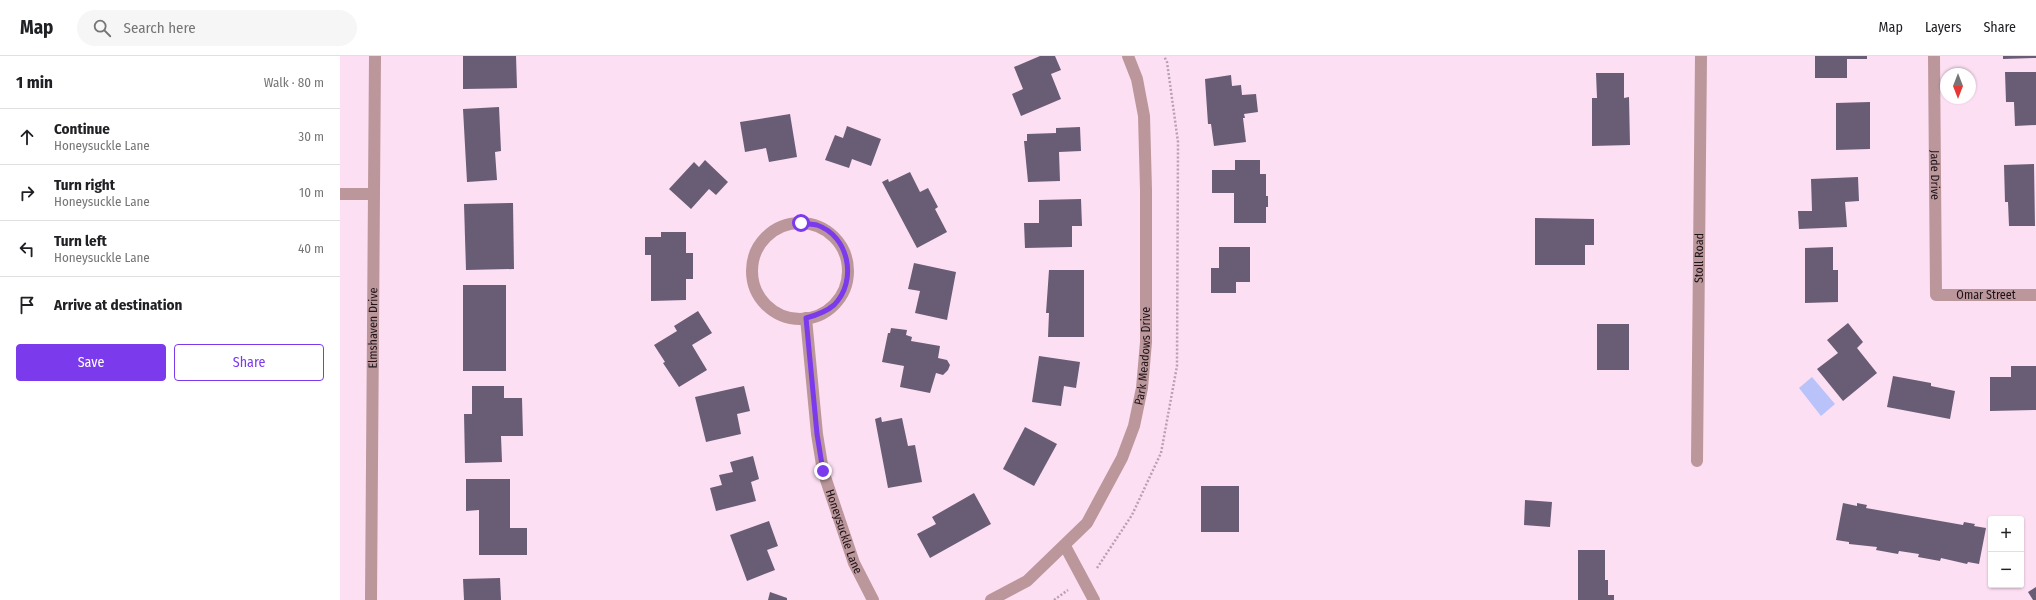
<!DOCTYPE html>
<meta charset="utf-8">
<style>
:root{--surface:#fff;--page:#f6f6f6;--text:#202124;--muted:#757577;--line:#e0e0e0;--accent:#7c3aed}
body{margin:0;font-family:"Fira Sans Condensed",sans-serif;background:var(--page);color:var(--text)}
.controls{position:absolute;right:12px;bottom:12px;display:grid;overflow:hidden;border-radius:4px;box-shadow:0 1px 3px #0004}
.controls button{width:36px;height:36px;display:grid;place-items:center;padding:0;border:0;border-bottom:1px solid var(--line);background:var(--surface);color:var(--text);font:20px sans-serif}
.compass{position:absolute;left:1600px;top:12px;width:36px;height:36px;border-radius:50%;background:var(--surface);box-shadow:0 1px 3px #0004;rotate:180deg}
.stop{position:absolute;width:12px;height:12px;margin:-9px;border:3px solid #7c3aed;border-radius:50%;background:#fff}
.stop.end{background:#7c3aed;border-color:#fff;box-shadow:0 1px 4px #0008}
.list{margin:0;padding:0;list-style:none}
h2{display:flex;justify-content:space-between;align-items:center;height:52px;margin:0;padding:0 16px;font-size:17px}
h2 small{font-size:13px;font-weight:400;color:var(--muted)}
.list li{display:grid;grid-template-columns:26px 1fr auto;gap:12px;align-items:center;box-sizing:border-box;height:56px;padding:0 16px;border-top:1px solid var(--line)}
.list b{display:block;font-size:15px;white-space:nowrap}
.list p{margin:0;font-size:13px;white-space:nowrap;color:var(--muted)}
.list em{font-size:13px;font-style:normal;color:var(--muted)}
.actions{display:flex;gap:8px;padding:12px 16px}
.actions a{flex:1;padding:9px 0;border:1px solid var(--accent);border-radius:4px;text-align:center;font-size:14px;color:var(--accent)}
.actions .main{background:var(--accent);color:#fff}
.icon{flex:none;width:22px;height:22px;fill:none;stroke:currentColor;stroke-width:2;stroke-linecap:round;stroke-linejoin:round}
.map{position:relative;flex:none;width:1696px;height:544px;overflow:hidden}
header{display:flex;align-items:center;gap:24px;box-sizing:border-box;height:56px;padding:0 20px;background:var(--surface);border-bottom:1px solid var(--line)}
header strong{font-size:19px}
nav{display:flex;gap:22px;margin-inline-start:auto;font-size:14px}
.search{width:280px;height:36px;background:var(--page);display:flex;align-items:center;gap:10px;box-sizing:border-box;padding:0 14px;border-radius:22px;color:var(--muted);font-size:15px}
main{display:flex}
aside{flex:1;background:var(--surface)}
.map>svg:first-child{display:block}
.water{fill:#b9c3f9}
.building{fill:#695c75}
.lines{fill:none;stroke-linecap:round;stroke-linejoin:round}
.path{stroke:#b8a0b0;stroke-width:2.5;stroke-dasharray:2 2;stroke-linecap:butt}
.minor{stroke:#bb979b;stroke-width:12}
.route{stroke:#7c3aed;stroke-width:5}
.labels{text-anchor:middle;stroke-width:4;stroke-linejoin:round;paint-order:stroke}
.street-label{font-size:12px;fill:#1c1218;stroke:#fff}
</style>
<header>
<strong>Map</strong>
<div class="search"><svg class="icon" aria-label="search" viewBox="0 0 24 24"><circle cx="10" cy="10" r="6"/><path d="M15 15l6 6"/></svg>Search here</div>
<nav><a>Map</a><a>Layers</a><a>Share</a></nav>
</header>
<main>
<aside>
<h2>1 min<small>Walk · 80 m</small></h2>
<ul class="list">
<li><svg class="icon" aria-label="ahead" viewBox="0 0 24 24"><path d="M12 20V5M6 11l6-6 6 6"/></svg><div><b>Continue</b><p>Honeysuckle Lane</p></div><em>30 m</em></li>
<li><svg class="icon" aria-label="right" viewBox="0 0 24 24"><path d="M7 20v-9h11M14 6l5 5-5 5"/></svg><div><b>Turn right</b><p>Honeysuckle Lane</p></div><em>10 m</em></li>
<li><svg class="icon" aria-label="left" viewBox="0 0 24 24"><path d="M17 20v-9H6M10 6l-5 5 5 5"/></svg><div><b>Turn left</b><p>Honeysuckle Lane</p></div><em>40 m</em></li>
<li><svg class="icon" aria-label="arrive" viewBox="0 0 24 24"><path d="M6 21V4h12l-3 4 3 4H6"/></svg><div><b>Arrive at destination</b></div></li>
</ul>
<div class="actions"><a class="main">Save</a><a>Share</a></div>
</aside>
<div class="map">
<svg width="1696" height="544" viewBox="0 0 1696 544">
<rect width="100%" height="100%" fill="#fddff3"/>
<path class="water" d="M1472,321L1495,348L1481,360L1459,332Z"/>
<g class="building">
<path d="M123,0H176L177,32L123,33Z"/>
<path d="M700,0H715L721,14L711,18L721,43L681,60L672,38L683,33L674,11Z"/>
<path d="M1475,0H1527V3H1507V22H1475Z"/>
<path d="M1663,0H1696V2L1663,3Z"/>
<path d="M1665,16H1696V69L1675,70L1674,46H1666Z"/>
<path d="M1256,17H1284V42L1289,41L1290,89L1252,90V42H1257Z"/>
<path d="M891,19L892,30L901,29L902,39L916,38L918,56L904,58L905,62H903L906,86L874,90L871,68H868L865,23Z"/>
<path d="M1530,46V93L1496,94V47Z"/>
<path d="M159,51L161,95L155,96L157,124L127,126L123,53Z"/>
<path d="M450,58L457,101L429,106L426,92L405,96L400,66Z"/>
<path d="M507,70L541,83L531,110L512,103L509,112L485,104L495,79L503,82Z"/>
<path d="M740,71L741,95L719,96L720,125L688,126L684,85H687V78L716,77V72Z"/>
<path d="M365,104L388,126L376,139L369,133L351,153L329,133L354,106L359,111Z"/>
<path d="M895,104H920V118H926V140H928V151H926V167H894V137H872V114H895Z"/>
<path d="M1694,108L1695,170H1669L1668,146H1665L1664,109Z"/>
<path d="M570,116L580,136L588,132L598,151L595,153L607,176L577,192L542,126L548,123L549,126Z"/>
<path d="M1518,121L1519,145L1505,146L1507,171L1459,173L1458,155H1472L1471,123Z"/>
<path d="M741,143L742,170H732V191L685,192L684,167H699V144Z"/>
<path d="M173,147L174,213L126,214L124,148Z"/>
<path d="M1195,162L1254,163V189H1245V209H1195Z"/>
<path d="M321,176H346V197H353V223H346V244L311,245V199H305V181H321Z"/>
<path d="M879,191H910V226H896V237H871V212H879Z"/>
<path d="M1493,191V214H1498V246L1465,247V192Z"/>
<path d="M574,207L616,216L607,264L575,257L580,235L568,233Z"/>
<path d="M709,214H744V281H708L709,257H706Z"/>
<rect x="123" y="229" width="43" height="86"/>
<path d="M358,255L372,277L352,289L367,314L339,331L323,307L325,306L314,289L337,275L334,270Z"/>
<path d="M1508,267L1523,286L1517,292L1537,317L1503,345L1477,313L1498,297L1487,284Z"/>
<rect x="1257" y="268" width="32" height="46"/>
<path d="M551,272L567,274L566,279L572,281L571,285L600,290L598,302L607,304L610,309L608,314L603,319L596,317L590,337L560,331L564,310L542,306L548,277H550Z"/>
<path d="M699,300L740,306L736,332L724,330L721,350L692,346Z"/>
<path d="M1671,310H1696V354L1650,355V321H1671Z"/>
<path d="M1553,320L1591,327V330L1615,335L1610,363L1547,351Z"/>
<path d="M132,330H164V342H182L183,380H161L162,406L125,407L124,358H132Z"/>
<path d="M404,330L410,355L397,358L401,378L366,386L355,341Z"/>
<path d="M541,361L542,366L562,362L568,390L575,389L582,426L548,432L535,363Z"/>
<path d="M685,371L717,388L694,430L663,413Z"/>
<path d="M413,400L419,423L411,426L416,445L376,455L370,432L382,429L379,419L393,416L390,406Z"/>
<path d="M126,423H170V472H187V499H139V454L126,455Z"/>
<rect x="861" y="430" width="38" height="46"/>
<path d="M634,437L651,468L590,502L577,478L596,468L592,461Z"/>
<path d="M1185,444L1212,446L1210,471L1184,469Z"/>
<path d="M1503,447L1517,450V447L1527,449L1526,452L1623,469L1624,466L1635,468L1634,470L1646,472L1639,508L1628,506L1627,508L1601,502L1600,505L1578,501L1579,498L1559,495L1558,498L1536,494L1537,491L1509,488V486L1496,484Z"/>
<path d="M429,465L438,490L427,494L435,514L407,525L390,479Z"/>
<path d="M1238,494H1265V524H1268V539H1274V544H1238Z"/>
<path d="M160,522L161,544H124L123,523Z"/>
<path d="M1696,531V544H1693L1688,536Z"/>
<path d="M430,536L447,542V544H428Z"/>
</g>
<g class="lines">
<g class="path">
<path d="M757,512L792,459L821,397L837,310L838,86L827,6L824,0"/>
<path d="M714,544L728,534"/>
</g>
<g class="minor">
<path id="s1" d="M1594,0L1596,239H1696"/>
<path d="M0,138H33"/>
<circle cx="460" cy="215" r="48"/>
<path id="s2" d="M466,262L477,378L483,415L514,507L533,544"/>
<path id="s3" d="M1357,405L1361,0"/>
<path d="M725,490L754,544"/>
<path id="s4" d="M31,544L35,0"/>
<path id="s5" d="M651,544L687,525L747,467L782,402L794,370L802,332L806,286V134L804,60L797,23L788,0"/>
</g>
</g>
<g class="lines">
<path class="route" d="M461,167C466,168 472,168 477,169C509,180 518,225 494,249C486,256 477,259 466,262L477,378L483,415"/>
</g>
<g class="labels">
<g class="street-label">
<text dy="4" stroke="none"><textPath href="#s1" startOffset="119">Jade Drive</textPath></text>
<text dy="4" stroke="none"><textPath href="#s3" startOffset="203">Stoll Road</textPath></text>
<text dy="4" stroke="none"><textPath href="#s1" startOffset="289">Omar Street</textPath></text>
<text dy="4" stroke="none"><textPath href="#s4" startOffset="272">Elmshaven Drive</textPath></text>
<text dy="4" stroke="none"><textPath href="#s5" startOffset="303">Park Meadows Drive</textPath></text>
<text dy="4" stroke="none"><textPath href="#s2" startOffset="218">Honeysuckle Lane</textPath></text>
</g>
</g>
</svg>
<div class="controls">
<button>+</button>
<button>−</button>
</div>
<svg class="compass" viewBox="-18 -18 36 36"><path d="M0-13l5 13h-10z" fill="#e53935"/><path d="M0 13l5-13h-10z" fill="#757577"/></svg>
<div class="stop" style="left:461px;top:167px"></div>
<div class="stop end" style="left:483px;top:415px"></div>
</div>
</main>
